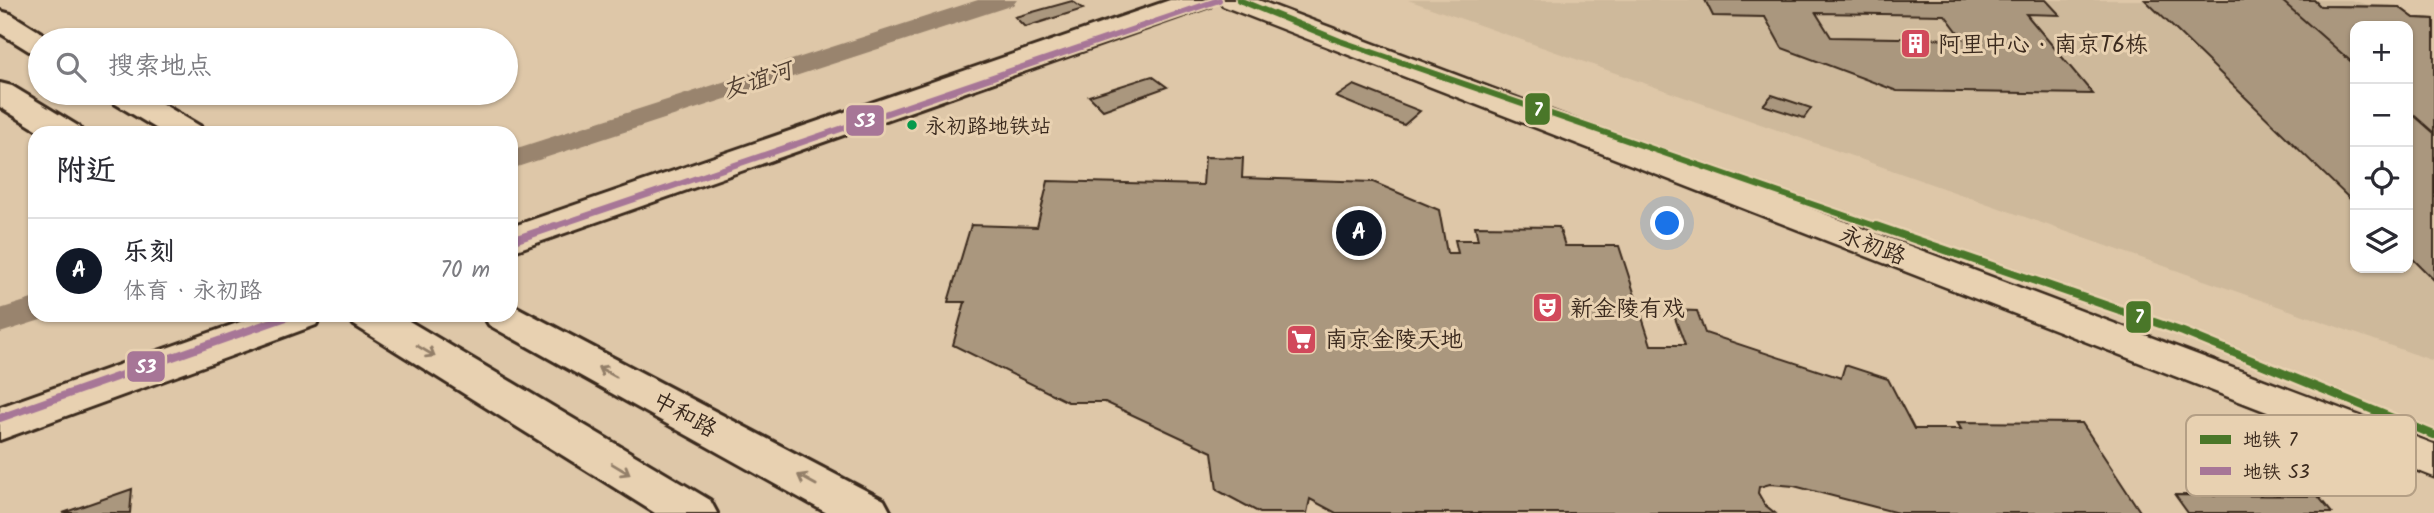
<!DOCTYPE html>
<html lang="zh">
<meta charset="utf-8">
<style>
:root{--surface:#fff;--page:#f7f7f7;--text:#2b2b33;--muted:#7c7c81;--line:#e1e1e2;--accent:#111827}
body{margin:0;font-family:Kalam,"LXGW WenKai TC",sans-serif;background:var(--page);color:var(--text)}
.controls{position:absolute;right:21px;top:21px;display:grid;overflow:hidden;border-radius:14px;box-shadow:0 2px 5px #0004}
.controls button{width:63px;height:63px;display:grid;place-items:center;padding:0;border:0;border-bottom:2px solid var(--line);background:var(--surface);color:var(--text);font:35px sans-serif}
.you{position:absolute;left:1668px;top:224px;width:24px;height:24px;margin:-18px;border:5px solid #fff;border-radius:50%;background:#1a73e8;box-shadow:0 0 0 10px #1a73e833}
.badge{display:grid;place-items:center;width:46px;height:46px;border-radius:50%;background:var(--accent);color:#fff;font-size:23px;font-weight:700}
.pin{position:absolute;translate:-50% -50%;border:4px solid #fff;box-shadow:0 2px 7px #0006}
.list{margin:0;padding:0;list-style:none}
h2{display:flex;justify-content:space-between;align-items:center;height:91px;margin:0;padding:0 28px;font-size:30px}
h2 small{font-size:23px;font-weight:400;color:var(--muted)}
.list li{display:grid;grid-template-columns:46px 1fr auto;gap:21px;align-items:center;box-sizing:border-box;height:105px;padding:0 28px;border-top:2px solid var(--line)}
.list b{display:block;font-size:26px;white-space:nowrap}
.list p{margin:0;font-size:23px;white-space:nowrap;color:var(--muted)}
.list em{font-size:23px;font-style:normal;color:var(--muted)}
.icon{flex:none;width:38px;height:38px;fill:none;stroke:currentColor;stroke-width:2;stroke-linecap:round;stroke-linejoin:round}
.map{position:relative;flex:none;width:2434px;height:513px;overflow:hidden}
.search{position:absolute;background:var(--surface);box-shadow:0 2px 5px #0004;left:28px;top:28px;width:490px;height:77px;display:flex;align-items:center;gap:18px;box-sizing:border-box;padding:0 24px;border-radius:38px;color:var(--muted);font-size:26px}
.panel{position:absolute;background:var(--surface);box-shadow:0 2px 5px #0004;left:28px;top:126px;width:490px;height:196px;border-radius:21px}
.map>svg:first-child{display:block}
.built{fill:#ceb99b;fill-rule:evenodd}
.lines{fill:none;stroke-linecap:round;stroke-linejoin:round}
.canal{fill:#99846e;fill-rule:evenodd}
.building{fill:#aa977e;stroke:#3b2a1e;stroke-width:2;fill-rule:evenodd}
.street-casing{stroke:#3b2a1e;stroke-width:5}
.secondary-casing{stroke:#3b2a1e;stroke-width:6}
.street{fill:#e8d1b1;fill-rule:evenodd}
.secondary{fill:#e8d1b1;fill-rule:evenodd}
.metro-1-far1-casing{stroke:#e8d1b1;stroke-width:10}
.metro-1-casing{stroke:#e8d1b1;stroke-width:13}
.metro-2-far1-casing{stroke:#e8d1b1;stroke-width:10}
.metro-2-casing{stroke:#e8d1b1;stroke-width:13}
.metro-1-far1{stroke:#4a7729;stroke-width:6}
.metro-1{stroke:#4a7729;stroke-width:8}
.metro-2-far1{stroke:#a77697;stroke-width:6}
.metro-2{stroke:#a77697;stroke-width:8}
.oneway{stroke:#927e68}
.bus-dot{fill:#069a4c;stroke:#e8d1b1;stroke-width:2.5}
.labels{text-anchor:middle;stroke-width:6;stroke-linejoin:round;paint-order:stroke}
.bus-label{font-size:21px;fill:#3b2a1e;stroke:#e8d1b1;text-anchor:start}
.poi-label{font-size:23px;fill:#3b2a1e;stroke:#e8d1b1;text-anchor:start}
.street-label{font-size:23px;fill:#3b2a1e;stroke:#e8d1b1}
.water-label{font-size:24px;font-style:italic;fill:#524032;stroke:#e8d1b1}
.key{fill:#e8d1b1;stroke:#b49f85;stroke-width:2}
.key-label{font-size:19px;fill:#3b2a1e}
.line-badge{stroke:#e8d1b1;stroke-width:2.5}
.badge-label{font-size:19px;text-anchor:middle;font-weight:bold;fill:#fff}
</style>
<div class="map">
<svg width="2434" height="513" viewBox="0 0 2434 513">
<rect width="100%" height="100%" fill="#dec7a8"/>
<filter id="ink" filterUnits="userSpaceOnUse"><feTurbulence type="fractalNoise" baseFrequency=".0143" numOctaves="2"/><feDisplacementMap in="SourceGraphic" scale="14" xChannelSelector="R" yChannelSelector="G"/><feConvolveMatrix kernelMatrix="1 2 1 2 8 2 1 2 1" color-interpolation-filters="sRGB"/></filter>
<g filter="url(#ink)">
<path class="built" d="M1408,0H2351L2434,24V361ZM2355,26H2408V268H2355Z"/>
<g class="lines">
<g class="canal">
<path d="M978,0H1017L1013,5L511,169V150Z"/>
<path d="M35,298V315H49L47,318L0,333V309Z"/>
</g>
</g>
<g class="building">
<path d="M1705,0H2046L2060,15L2026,14L2093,94L1897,91L1782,48L1765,17L1713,16ZM1816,13L1945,15L1963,39L1831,37Z"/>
<path d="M2145,0H2314L2320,6L2399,7L2414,18L2434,19V280L2408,254V26H2355V204Z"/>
<path d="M2281,0H2314L2320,6L2399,7L2414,18L2434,19V133L2408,110V26H2355V65Z"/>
<path d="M1072,1L1083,9L1025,27L1015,17Z"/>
<path d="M1152,76L1167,87L1103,110L1089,96Z"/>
<path d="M1354,85L1420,111L1404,125L1336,97Z"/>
<path d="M1772,95L1811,108L1804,118L1763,105Z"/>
<path d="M1205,157L1243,158L1242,178L1373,182L1439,210L1447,253H1458L1455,240H1478L1475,226L1559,227L1565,246H1619L1651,345H1685L1672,310L1697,311L1705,333L1841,378L1845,365L1888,379L1914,429H1961L1957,422L2082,423L2141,513H1898L1794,486L1770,484L1759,487L1758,493L1765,505L1775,513H1336L1310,499L1307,513H1260L1217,490L1212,452L1105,402H1068L953,345L965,302H948L971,225L1037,227L1048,181L1203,185Z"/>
<path d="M132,489L130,513H63Z"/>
<path d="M2175,495L2318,496L2332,513H2188Z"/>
</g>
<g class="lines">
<defs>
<path id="street" d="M1219,0H1258L2434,444V477L1223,6Z"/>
<g id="secondary">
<path d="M1170,0H1214L1210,6L511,252V227Z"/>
<path d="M0,11L11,14L53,40H40V53L29,51L0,33Z"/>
<path d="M0,83L12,86L78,126L83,133H42L0,107Z"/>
<path d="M105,93H144L200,126L205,133H164L109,100Z"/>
<path d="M511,304L884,500L891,513H827L489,325L483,315H511Z"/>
<path d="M260,315H322L316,325L0,440V407Z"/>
<path d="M348,315H399L710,500L717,513H655L354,325Z"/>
</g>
</defs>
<use href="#street" class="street-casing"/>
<use href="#secondary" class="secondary-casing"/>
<use href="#street" class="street"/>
<use href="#secondary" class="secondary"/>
<defs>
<path id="metro-1-far1" d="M1239,0L1340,41L1881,228"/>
<path id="metro-1" d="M1876,226L2183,332L2434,435"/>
<path id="metro-2-far1" d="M550,228L1219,0"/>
<g id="metro-2">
<path d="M511,241L555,226"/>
<path d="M0,418L292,315"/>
</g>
</defs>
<use href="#metro-1-far1" class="metro-1-far1-casing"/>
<use href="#metro-1" class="metro-1-casing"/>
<use href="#metro-2-far1" class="metro-2-far1-casing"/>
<use href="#metro-2" class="metro-2-casing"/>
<use href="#metro-1-far1" class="metro-1-far1"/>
<use href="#metro-1" class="metro-1"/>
<use href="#metro-2-far1" class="metro-2-far1"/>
<use href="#metro-2" class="metro-2"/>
</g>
<defs><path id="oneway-shaft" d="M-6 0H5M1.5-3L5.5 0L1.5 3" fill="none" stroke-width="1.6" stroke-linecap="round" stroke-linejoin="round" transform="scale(1.75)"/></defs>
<g class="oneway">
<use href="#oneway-shaft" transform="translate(426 351) rotate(31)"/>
<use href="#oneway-shaft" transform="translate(607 372) rotate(-151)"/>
<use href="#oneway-shaft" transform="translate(621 469) rotate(31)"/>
<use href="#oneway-shaft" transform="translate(807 480) rotate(-151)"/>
</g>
</g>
<defs>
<symbol id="building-square" viewBox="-11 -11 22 22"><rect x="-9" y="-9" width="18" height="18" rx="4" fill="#d1495b" stroke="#e8d1b1"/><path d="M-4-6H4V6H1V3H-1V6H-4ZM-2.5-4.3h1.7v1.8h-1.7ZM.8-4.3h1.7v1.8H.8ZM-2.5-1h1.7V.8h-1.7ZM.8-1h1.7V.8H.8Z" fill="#fff"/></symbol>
<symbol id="theatre-square" viewBox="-11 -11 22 22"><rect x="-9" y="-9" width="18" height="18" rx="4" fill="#d1495b" stroke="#e8d1b1"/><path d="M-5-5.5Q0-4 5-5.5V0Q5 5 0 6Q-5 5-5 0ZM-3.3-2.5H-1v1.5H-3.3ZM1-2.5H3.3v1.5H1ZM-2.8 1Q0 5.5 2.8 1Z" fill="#fff"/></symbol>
<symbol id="supermarket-square" viewBox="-11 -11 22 22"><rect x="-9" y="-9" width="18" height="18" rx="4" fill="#d1495b" stroke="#e8d1b1"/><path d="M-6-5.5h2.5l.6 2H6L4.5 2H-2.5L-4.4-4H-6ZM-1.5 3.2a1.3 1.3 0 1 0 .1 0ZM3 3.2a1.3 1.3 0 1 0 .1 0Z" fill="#fff"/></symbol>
</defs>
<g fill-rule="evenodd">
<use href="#building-square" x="1898" y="26" width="35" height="35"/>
<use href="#theatre-square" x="1530" y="290" width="35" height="35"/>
<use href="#supermarket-square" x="1284" y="322" width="35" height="35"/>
</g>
<circle class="bus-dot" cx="912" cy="125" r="6"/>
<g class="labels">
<g class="bus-label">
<text x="925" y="133">永初路地铁站</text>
</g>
<g class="poi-label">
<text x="1938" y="52">阿里中心 · 南京T6栋</text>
<text x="1570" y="316">新金陵有戏</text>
<text x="1325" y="347">南京金陵天地</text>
</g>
<g class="street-label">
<text transform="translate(1873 245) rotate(21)" y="8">永初路</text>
<text transform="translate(685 414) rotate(29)" y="8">中和路</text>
</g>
<g class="water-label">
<text transform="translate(757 80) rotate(-18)" y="8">友谊河</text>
</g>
</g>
<rect x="2186" y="415" width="230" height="81" rx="10" class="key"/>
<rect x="2200" y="435" width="31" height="9" fill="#4a7729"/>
<rect x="2200" y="467" width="31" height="8" fill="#a77697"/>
<g class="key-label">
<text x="2243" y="446">地铁 7</text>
<text x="2243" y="478">地铁 S3</text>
</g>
<g class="line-badge">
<rect x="1524" y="92" width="27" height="34" rx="7" fill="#4a7729"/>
<rect x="845" y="104" width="40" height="33" rx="7" fill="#a77697"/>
<rect x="2125" y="300" width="27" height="34" rx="7" fill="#4a7729"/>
<rect x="126" y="350" width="40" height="33" rx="7" fill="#a77697"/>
</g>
<g class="badge-label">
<text x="1538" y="116">7</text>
<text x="865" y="127">S3</text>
<text x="2139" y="323">7</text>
<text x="146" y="373">S3</text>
</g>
</svg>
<div class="controls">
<button>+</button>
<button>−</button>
<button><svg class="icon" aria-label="locate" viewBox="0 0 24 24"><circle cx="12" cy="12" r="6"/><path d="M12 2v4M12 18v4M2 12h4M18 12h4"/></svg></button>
<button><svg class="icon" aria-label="layers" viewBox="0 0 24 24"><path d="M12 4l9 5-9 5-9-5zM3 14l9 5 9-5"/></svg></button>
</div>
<div class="you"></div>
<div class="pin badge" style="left:1359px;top:233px">A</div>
<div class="search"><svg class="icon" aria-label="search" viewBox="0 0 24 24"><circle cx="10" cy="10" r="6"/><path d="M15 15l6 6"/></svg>搜索地点</div>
<section class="panel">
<h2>附近<small></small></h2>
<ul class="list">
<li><span class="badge">A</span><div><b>乐刻</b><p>体育 · 永初路</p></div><em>70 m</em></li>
</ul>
</section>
</div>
